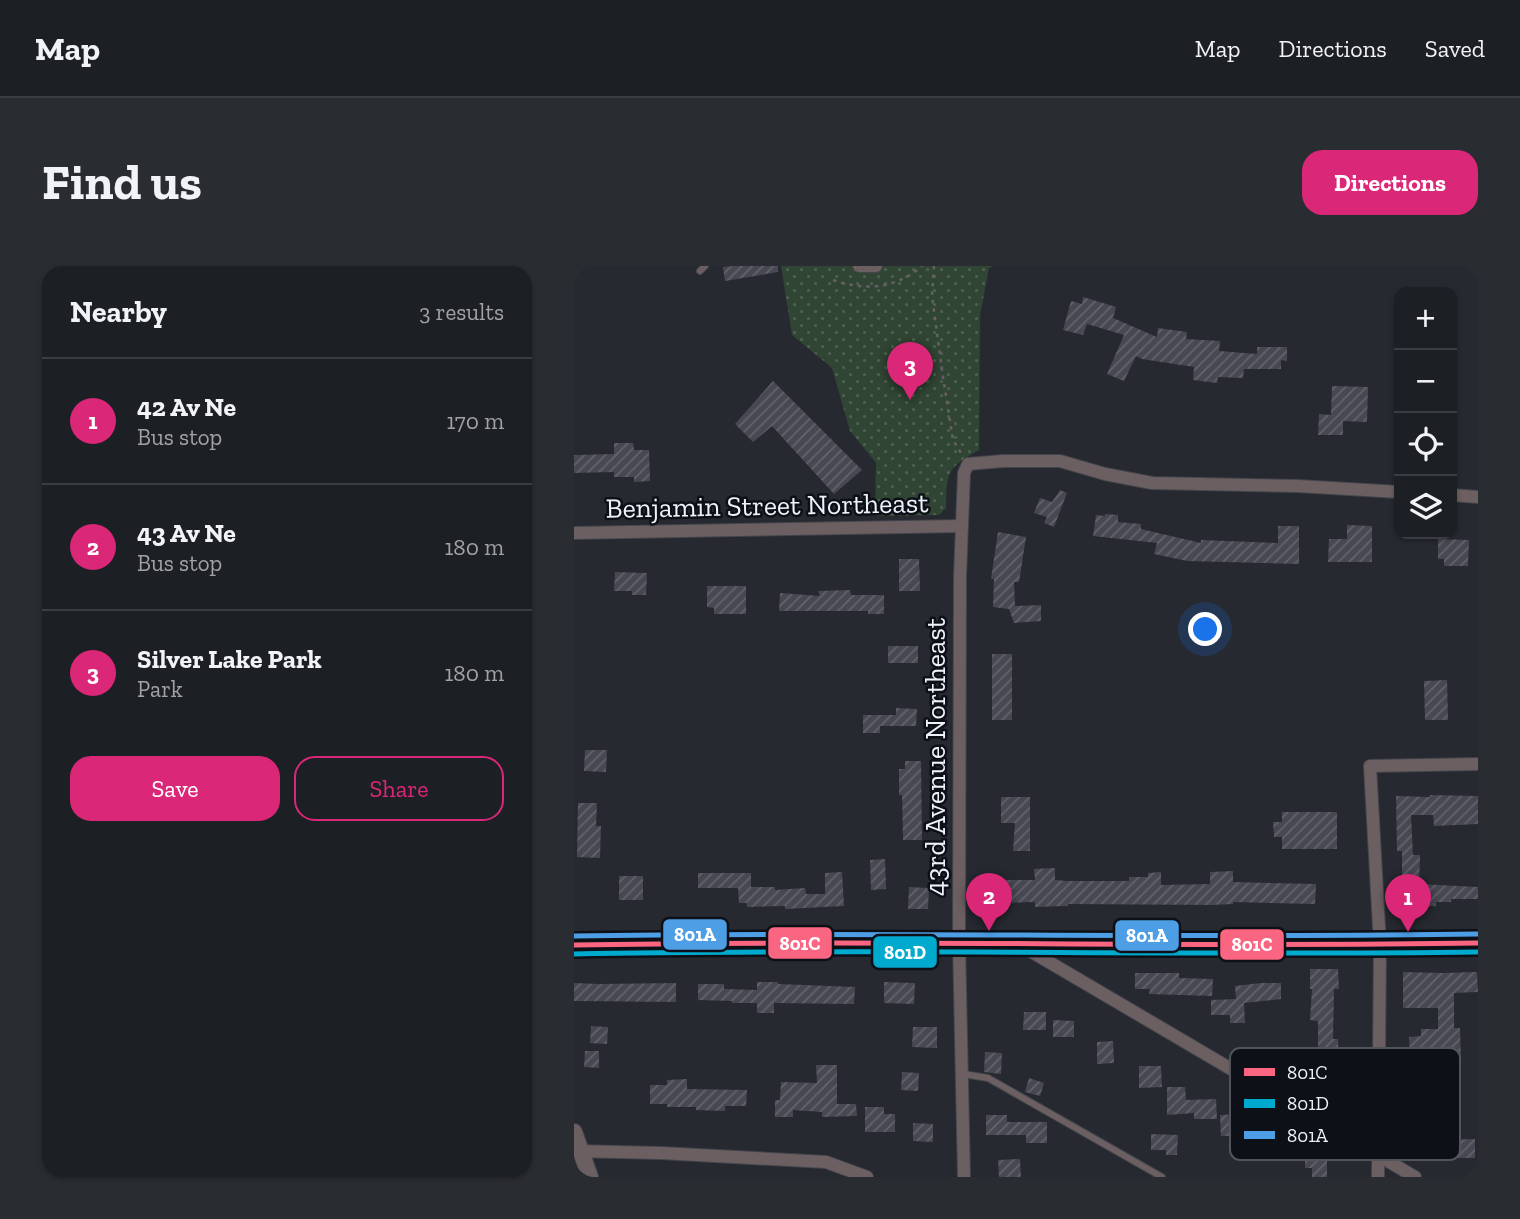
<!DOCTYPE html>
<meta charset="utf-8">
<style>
:root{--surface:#1c1f24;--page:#292c31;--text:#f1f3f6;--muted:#a0a2a6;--line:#3a3d41;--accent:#db2777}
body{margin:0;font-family:"Zilla Slab",serif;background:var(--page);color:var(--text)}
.controls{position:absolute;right:21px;top:21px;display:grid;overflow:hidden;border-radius:14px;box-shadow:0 2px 5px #0004}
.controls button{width:63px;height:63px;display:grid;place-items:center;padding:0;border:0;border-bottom:2px solid var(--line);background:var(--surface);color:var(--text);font:35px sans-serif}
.you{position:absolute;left:632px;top:364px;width:24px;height:24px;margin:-18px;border:5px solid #fff;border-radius:50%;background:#1a73e8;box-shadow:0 0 0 10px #1a73e833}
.badge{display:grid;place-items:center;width:46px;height:46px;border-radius:50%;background:var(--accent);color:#fff;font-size:23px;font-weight:700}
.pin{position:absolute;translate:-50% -58px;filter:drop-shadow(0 2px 4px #0008)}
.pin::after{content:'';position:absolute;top:37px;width:24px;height:21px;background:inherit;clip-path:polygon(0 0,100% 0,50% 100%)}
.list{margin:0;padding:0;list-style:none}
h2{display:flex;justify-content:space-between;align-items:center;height:91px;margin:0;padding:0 28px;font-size:30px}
h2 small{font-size:23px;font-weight:400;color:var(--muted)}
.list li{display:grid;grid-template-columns:46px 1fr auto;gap:21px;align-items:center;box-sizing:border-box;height:126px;padding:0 28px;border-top:2px solid var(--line)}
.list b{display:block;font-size:26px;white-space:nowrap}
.list p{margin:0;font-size:23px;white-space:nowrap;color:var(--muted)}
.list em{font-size:23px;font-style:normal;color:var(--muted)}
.actions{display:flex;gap:14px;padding:21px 28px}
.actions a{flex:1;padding:16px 0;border:2px solid var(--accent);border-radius:21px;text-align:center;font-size:24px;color:var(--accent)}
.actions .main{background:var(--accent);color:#fff}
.icon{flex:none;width:38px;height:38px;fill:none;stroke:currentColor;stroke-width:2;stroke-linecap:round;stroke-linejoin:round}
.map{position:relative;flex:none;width:904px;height:911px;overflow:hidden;border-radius:21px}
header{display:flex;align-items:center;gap:42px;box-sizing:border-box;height:98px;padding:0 35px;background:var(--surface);border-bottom:2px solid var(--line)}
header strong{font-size:33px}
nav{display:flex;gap:38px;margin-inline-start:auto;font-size:24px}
.intro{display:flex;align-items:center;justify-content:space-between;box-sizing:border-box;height:168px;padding:0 42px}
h1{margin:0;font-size:49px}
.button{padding:18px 32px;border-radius:21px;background:var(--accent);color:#fff;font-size:24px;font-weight:700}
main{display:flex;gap:42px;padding:0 42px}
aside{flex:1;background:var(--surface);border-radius:21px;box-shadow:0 2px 5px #0004}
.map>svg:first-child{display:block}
.park{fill:url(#park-dots)}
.building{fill:url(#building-hatch)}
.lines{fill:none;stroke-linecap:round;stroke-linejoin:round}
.service-casing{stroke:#43464c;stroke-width:8}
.minor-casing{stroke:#43464c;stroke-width:14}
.tertiary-casing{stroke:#43464c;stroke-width:18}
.path{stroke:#676064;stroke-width:2.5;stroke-dasharray:3.5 5;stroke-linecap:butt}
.service{stroke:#6c5f61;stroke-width:6}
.minor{stroke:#6c5f61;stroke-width:12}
.tertiary{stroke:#6c5f61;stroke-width:16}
.bus-1-casing{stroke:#0d1016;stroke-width:10}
.bus-2-casing{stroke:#0d1016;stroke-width:10}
.bus-3-casing{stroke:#0d1016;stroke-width:10}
.bus-1{stroke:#fa6682;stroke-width:5}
.bus-2{stroke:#00a9ce;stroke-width:5}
.bus-3{stroke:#4d9ee5;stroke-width:5}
.labels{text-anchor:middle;stroke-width:5;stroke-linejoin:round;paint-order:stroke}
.street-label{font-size:28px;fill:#edf2fb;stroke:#0d1016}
.key{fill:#0d1016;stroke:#50545b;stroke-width:2}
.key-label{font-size:19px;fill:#edf2fb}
.line-badge{stroke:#0d1016;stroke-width:2.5}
.badge-label{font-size:19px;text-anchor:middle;font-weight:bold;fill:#fff}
</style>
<header>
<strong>Map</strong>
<nav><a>Map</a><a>Directions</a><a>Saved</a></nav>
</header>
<div class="intro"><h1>Find us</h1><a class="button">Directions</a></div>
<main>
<aside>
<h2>Nearby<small>3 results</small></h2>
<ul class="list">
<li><span class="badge">1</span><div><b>42 Av Ne</b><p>Bus stop</p></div><em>170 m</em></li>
<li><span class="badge">2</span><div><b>43 Av Ne</b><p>Bus stop</p></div><em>180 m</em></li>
<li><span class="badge">3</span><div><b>Silver Lake Park</b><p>Park</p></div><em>180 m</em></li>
</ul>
<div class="actions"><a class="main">Save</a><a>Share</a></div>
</aside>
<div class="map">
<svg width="904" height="911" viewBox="0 0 904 911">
<defs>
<pattern id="park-dots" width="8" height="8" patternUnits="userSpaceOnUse" patternTransform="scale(1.75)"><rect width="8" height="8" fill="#304533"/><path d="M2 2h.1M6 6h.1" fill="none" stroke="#4e6051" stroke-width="1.8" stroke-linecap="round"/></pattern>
<pattern id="building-hatch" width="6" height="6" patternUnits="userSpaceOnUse" patternTransform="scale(1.75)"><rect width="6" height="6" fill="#484853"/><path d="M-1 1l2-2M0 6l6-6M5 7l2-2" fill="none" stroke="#63636d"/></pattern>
</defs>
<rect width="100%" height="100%" fill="#262930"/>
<path class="park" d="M207,0H420L415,2L406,49L405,184C372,203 373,205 372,242L365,249L301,250L302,197L276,165L258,102L218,69Z"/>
<g class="building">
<path d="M159,0H204V6L151,15L149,1Z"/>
<path d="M509,31L542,41L539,52L583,71L584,62L613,66L612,73L646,75L645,85L683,88V81H713V95L707,94V103H670L669,112L644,111L643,117L619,114L620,101L568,93L562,90L550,115L533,108L550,69L513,58L509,69L489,64L497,35L508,38Z"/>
<path d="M199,115L288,204L260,228L198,160L179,176L161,158Z"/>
<path d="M758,120L794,121L793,156L769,155V169H744L745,148L757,149Z"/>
<path d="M40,177H59L60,184H75L76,215L60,216V211H40V206L0,207V189L40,188Z"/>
<path d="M486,224L493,227L480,261L470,257L473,251L460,247L466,232L478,236Z"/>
<path d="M531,248L544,249V256L567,258V263L627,277V274L704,277V260H725V298L613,295L580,288L583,277L519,270L522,249L531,250Z"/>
<path d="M773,259L798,260V296H754L755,273H773Z"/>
<path d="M424,266L452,271L445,316H440L441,340L467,339V355L440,357L435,343L419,341L420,313H417Z"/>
<path d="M864,273L895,274L894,300H870V293H864Z"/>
<path d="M325,293H345L346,325H325Z"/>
<path d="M41,306L73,307L72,329H58V325H40Z"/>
<path d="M133,320H172V348H140V342L133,341Z"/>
<path d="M276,324L277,329H310V348H294V345H205L206,327L246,330L244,325Z"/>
<rect x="314" y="380" width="30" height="17"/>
<rect x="418" y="388" width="20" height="66"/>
<path d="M873,414L874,454H851L850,415Z"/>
<path d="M322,442L343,443L342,460H306V467H289V449H322Z"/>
<path d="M11,484H33L32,506L10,505Z"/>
<path d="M331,495H347L348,574H329L328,529H325V503H331Z"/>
<path d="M856,529L904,530V558L860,560L859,549H837L839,589H846L845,618L904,621V633H877V636H862V640L828,641V585H823L822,530L856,531Z"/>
<path d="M427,531H456V585H439L441,557H427Z"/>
<path d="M4,537H23L22,560H27L26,592L3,591Z"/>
<path d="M708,546H763V583H708V571H700L699,556H708Z"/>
<path d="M311,593L312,623L297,624L296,594Z"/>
<path d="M481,602V614L493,615H555V611H574V607L587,606V619L636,618V606L659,605V616L742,618L741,638L659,636V638L637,639L494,638V640L461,641V636L426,637L425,614H461L460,603Z"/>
<path d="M268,606L270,640L211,643V640L173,641V637H165L164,622H124V607H177V621H201V624L231,622L232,628H251V607Z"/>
<rect x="45" y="610" width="24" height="24"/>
<path d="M335,621L355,622L354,643H334Z"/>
<path d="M736,703H764L765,723H760L759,773H764L765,804H744V755L736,754L738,723H736Z"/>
<path d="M829,706L868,707L903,706L904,726L880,727V762H886L887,792L859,793V810H850V845H856V853H865L864,872L845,871V868H828L829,844H830L831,797L836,798L835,771L847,770V763H864V742H829Z"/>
<path d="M561,707H605V712L639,713L638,730L575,728L576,723H561Z"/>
<path d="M183,716H204V718L281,721L280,738L200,737V747H183V737H158V735L124,734V718H150V723L183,724Z"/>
<path d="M310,716L341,717L340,738L310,737Z"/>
<path d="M0,717L26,718L102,717V736L0,735Z"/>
<path d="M687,717H707V733L670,737L671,757H656V749H637V734L662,733L661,720Z"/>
<path d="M450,746H472V764H449Z"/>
<path d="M479,754L500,755V771H479Z"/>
<path d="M17,760L34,761L33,778L16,777Z"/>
<path d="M339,761H363V782L338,781Z"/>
<path d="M539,775L540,797L523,798V776Z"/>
<path d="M11,785H25V802L10,801Z"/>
<path d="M411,786L428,787L427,808L410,806Z"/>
<path d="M242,799H263V838H282L283,850L248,851V846L219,844V851H201V834H206L207,816L243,817Z"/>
<path d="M565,800H587L588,821L565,822Z"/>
<path d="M328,806L345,807L344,825L327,824Z"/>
<path d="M455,812L470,817L466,830L451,826Z"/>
<path d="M113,813V823L173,824L172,840H151V845L122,844V841H93V838H76V819H93V814Z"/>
<path d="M593,821H611L612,834L642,833L643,853H620V847L593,849Z"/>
<path d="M291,841H310V848H321V866H291Z"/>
<path d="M669,848L670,870H647L646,849Z"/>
<path d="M412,849H433V856H473V877H452V869H412Z"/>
<path d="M339,857L359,858V876L339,875Z"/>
<path d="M577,868L604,869L603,889H592V884H577Z"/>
<path d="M901,873V892H870L871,874Z"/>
<path d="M731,888H753V911H738V902H731Z"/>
<path d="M446,893L447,911H425L424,894Z"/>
</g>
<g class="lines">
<defs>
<g id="service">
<path d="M126,5L131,0"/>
<path d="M389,808L414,812L588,911"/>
</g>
<g id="minor">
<path d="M285,0H302"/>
<path d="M878,229L904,231"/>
<path d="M0,267L388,260"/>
<path d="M0,679C301,671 603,684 904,677"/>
<path d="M446,679L841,911"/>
<path d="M0,885L87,887L252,896L293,911"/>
<path d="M390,911L385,677L386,311L390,207L394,198L429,195H486L531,208L578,217L724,220L825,226"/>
<path d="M804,911L806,679L796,500L904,498"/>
</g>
<path id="tertiary" d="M0,866L16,911"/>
</defs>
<use href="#service" class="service-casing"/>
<use href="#minor" class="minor-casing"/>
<use href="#tertiary" class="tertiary-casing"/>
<g class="path">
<path d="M360,0L358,30L369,111L379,174L387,187"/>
<path d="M259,14C290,25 322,23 348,0"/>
</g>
<use href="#service" class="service"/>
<use href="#minor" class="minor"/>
<use href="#tertiary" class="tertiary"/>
<defs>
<path id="bus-1" d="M0,679C301,673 603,682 904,677"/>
<path id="bus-2" d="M0,688C301,682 603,690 904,686"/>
<path id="bus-3" d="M0,670C301,665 603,673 904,668"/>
</defs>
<use href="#bus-1" class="bus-1-casing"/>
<use href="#bus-2" class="bus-2-casing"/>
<use href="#bus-3" class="bus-3-casing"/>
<use href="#bus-1" class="bus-1"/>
<use href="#bus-2" class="bus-2"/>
<use href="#bus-3" class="bus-3"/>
</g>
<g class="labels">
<g class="street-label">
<text transform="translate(193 239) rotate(-1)" y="10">Benjamin Street Northeast</text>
<text transform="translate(361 491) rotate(-90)" y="10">43rd Avenue Northeast</text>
</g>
</g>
<rect x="656" y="782" width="230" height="112" rx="10" class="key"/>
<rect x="670" y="802" width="31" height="8" fill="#fa6682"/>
<rect x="670" y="833" width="31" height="9" fill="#00a9ce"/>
<rect x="670" y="865" width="31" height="8" fill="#4d9ee5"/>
<g class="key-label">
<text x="713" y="813">801C</text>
<text x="713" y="844">801D</text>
<text x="713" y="876">801A</text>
</g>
<g class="line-badge">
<rect x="88" y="652" width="66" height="33" rx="7" fill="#4d9ee5"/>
<rect x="540" y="653" width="66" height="33" rx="7" fill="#4d9ee5"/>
<rect x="193" y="660" width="66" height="34" rx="7" fill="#fa6682"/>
<rect x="645" y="662" width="66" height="33" rx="7" fill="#fa6682"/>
<rect x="298" y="669" width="66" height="34" rx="7" fill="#00a9ce"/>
</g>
<g class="badge-label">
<text x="121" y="675">801A</text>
<text x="573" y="676">801A</text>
<text x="226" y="684">801C</text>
<text x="678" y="685">801C</text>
<text x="331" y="693">801D</text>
</g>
</svg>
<div class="controls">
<button>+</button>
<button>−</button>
<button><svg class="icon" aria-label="locate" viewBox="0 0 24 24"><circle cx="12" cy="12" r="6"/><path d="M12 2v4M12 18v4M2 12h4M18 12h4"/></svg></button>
<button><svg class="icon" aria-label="layers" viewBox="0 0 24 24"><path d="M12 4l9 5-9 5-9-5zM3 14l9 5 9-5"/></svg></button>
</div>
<div class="you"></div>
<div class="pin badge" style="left:834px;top:666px">1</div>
<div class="pin badge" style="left:415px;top:665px">2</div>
<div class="pin badge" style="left:336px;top:134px">3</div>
</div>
</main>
